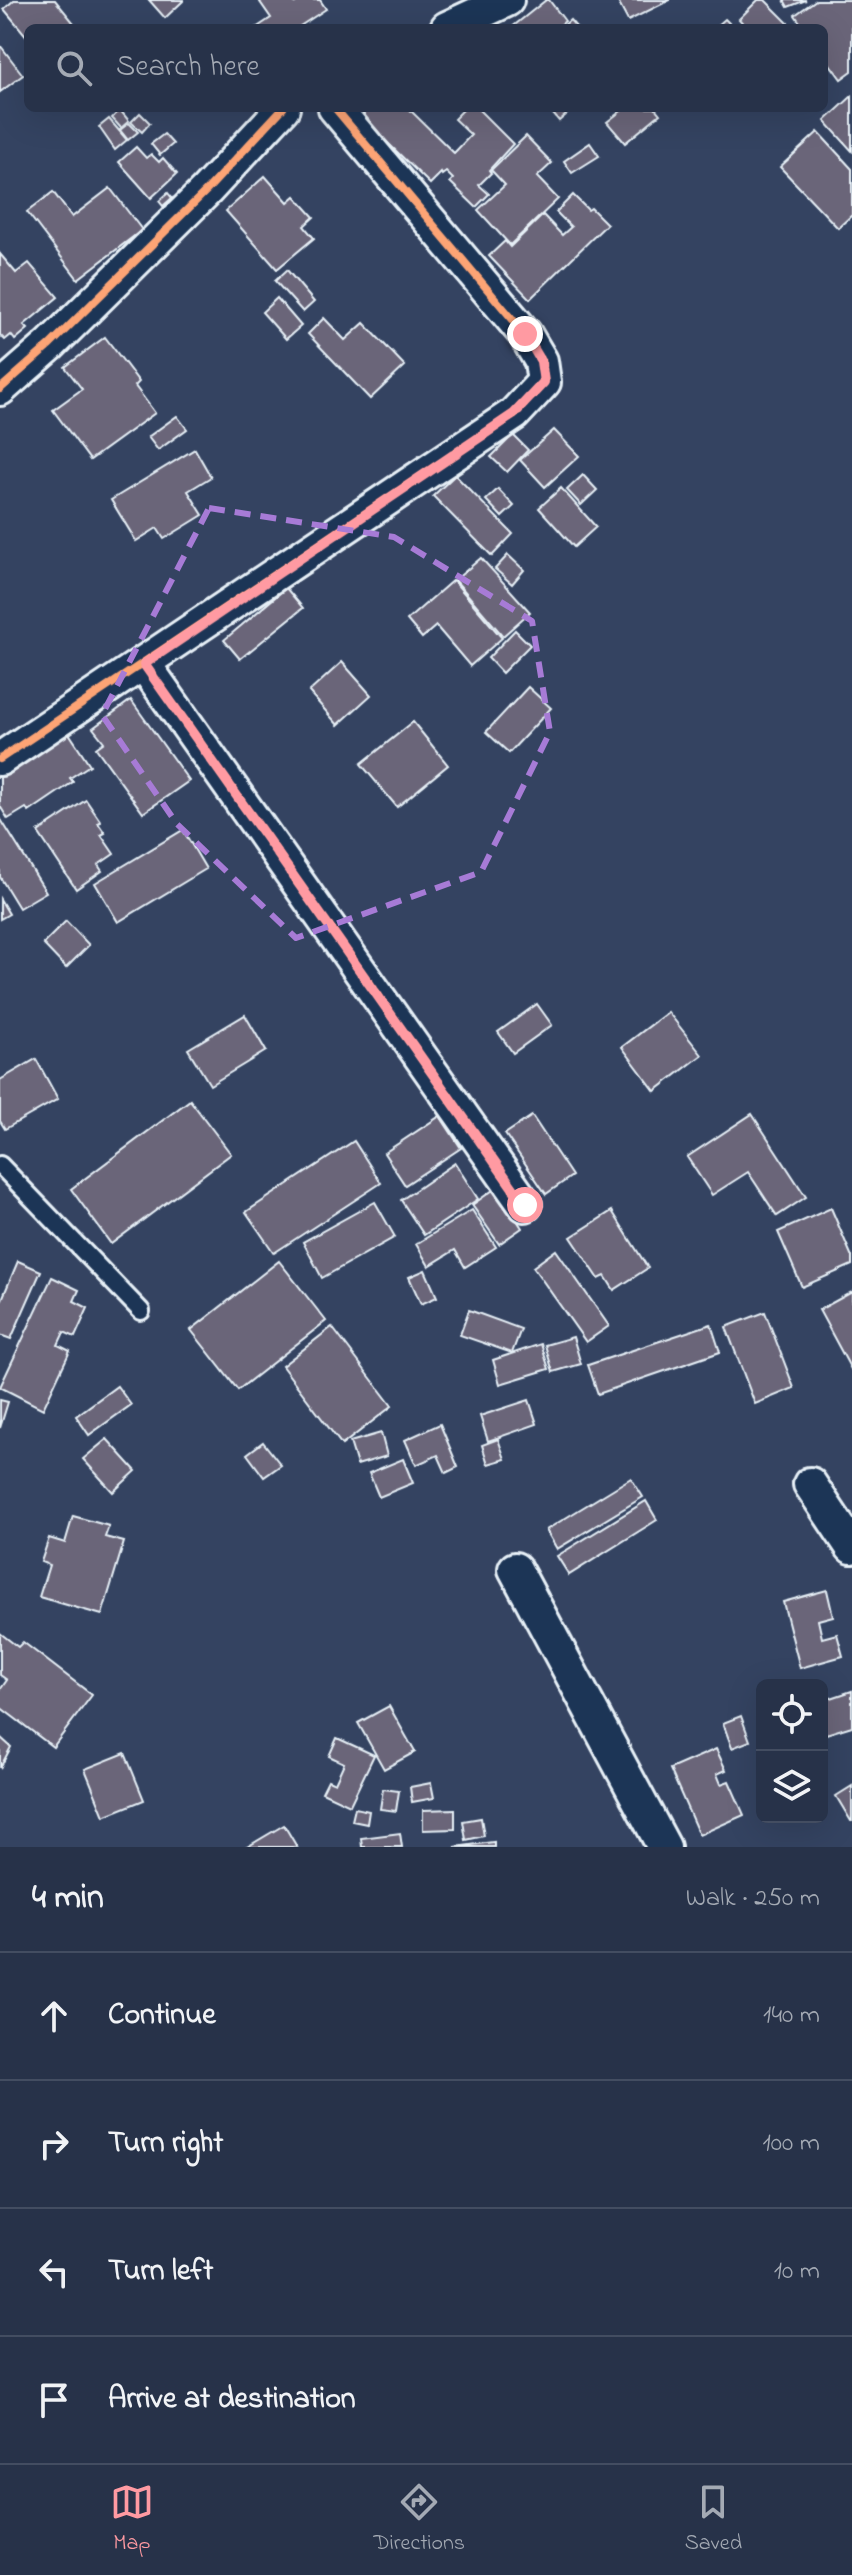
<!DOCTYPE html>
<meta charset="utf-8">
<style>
:root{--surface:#273249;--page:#2f3a50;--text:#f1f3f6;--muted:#a4aab4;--line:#434d61;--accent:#ff9aa2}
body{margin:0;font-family:"Indie Flower",sans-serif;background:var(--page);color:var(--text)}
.controls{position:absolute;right:24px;bottom:24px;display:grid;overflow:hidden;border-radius:12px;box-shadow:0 8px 32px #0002}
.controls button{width:72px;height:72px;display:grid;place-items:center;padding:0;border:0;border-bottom:2px solid var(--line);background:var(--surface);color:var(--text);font:40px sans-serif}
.stop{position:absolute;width:24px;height:24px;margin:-18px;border:6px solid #ff9aa2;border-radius:50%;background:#fff}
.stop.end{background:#ff9aa2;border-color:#fff;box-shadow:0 2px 8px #0008}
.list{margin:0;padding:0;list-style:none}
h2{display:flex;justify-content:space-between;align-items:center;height:104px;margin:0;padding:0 32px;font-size:34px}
h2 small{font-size:26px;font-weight:400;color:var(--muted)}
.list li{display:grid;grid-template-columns:52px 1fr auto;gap:24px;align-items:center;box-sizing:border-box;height:128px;padding:0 32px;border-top:2px solid var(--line)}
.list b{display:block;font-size:30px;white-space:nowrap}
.list em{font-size:26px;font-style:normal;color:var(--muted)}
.icon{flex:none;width:44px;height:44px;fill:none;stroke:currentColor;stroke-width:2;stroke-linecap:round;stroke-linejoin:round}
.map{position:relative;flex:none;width:852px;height:1847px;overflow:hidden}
.search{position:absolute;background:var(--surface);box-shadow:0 8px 32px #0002;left:24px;right:24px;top:24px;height:88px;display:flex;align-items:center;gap:20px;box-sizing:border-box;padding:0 28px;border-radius:12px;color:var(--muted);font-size:30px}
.sheet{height:616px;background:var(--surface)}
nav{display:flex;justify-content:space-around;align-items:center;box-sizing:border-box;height:112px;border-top:2px solid var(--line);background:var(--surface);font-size:22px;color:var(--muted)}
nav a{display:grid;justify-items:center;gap:4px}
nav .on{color:var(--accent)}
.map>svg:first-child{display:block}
.building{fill:#6a6579;stroke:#e8f1f8;stroke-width:2}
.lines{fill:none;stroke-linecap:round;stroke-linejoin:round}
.lane-casing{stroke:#e8f1f8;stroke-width:22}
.street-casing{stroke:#e8f1f8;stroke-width:38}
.lane{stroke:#1d3557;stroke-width:16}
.street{stroke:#1d3557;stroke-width:32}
.cycleway-casing{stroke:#1d3557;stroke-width:13}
.cycleway{stroke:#fda474;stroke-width:8}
.route{stroke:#ff9aa2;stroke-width:10}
.marked{fill:none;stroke:#a77bd6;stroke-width:6;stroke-dasharray:16 10;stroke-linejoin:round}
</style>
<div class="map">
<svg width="852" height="1847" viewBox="0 0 852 1847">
<rect width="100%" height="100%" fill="#344361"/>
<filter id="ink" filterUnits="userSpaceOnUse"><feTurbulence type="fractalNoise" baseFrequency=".0125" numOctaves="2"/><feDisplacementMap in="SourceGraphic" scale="16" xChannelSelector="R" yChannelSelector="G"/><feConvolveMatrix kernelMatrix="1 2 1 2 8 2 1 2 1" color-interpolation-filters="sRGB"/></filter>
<g filter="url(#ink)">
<g class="building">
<path d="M14,0H55L78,28H28V38L4,9Z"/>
<path d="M149,0H183V1L165,18Z"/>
<path d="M262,0H293L295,3L299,0H320L326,9L297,28H256L271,18L260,2Z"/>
<path d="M546,0H549L565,21L557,28H511Z"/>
<path d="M617,0H670L628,21Z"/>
<path d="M758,0H765L793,28H747L739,19Z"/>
<path d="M784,0H806L788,7Z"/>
<path d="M816,0H852V71L841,79L824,56V28H804L795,15Z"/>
<path d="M725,19L734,28L716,27Z"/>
<path d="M570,20L577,28H561Z"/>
<path d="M0,45L23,75L0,92Z"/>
<path d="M852,96V151L825,121Z"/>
<path d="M352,108H408L454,153L471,135L454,119L465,108H477L513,144L489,170L491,173L479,185L489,194L476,207L450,182L453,179L446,172L442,175L441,173L430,184Z"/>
<path d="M548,108H574L559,121Z"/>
<path d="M625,108H655L660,114L625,143L607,122Z"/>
<path d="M120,110L129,121L121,128L112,118Z"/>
<path d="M140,113L150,123L142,132L131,122Z"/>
<path d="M109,119L127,140L115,150L99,127Z"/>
<path d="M129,123L138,132L128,140L120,130Z"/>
<path d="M818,132L852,169V215L838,228L780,167Z"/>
<path d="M164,134L173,144L160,155L151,144Z"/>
<path d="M526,136L552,163L537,177L558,199L510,245L478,210L505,185L491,170Z"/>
<path d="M590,143L599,156L572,173L564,161Z"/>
<path d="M136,147L146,158L151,154L159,162L163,158L177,174L151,198L119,162Z"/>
<path d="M265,176L288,202L295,196L314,217L304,226L314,238L277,269L226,211Z"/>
<path d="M110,188L142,230L78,279L27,212L53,192L72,217Z"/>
<path d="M168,193L172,198L163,206L159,201Z"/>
<path d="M573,195L588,210L591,208L607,224L530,299L489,256L505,241L510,247L543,215L562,235L571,227L556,212Z"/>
<path d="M0,254L16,273L29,263L58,297L24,325L28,329L15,340L11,335L5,340L0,335Z"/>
<path d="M287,270L314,302L303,312L275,281Z"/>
<path d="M277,298L301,326L286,339L262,312Z"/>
<path d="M324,318L345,340L364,323L405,366L370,399L308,334Z"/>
<path d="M105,337L139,382L135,386L155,413L90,460L53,410L82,389L65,367Z"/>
<path d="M177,416L187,429L158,450L148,437Z"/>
<path d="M554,430L579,456L545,487L520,460Z"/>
<path d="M513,435L528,450L507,472L491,457Z"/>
<path d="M195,449L211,477L188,491L203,515L164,539L157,528L136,541L111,500Z"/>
<path d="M455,475L513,534L492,556L433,496Z"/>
<path d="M583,475L597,490L581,505L567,490Z"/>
<path d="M561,488L596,527L574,547L539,508Z"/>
<path d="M498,489L514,506L502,517L486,500Z"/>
<path d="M508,555L524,570L512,584L495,569Z"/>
<path d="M481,558L530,612L503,636L455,580Z"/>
<path d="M453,580L502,638L470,666L436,626L422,638L407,620Z"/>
<path d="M286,588L303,608L240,659L224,640Z"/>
<path d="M515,630L530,645L502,673L488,658Z"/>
<path d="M342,662L371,695L338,725L309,692Z"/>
<path d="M528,687L551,708L509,753L486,732Z"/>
<path d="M131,700L189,781L143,813L96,748L104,742L93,728Z"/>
<path d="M413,722L448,765L397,807L361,764Z"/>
<path d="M63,724L90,765L70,778L73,782L29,812L26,808L8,819L0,806V766Z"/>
<path d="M86,800L101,822L98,823L105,833L101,835L114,854L98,865L102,871L76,889L38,832Z"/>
<path d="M0,818L46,892L19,908L0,877Z"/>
<path d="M183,830L206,869L118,922L95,883Z"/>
<path d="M0,899L9,914L0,919Z"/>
<path d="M66,921L89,945L66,968L43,944Z"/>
<path d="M537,1004L552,1025L513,1053L498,1032Z"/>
<path d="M668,1012L702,1055L655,1091L622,1047Z"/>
<path d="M245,1015L266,1051L210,1085L188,1049Z"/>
<path d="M36,1059L58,1099L5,1129L0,1121V1080Z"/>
<path d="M190,1100L231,1154L111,1244L71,1189Z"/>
<path d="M752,1114L806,1197L777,1216L748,1172L712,1195L687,1157Z"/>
<path d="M440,1116L461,1148L405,1185L384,1153Z"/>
<path d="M532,1116L572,1176L546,1194L505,1134Z"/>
<path d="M354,1141L381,1183L274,1253L246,1212Z"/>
<path d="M455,1163L478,1199L424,1235L401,1200Z"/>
<path d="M496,1188L522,1228L499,1244L472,1205Z"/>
<path d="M375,1202L395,1237L322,1278L303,1242Z"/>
<path d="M831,1208L852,1257V1265L802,1287L778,1232Z"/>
<path d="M472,1210L496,1247L465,1267L455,1250L429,1266L416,1244Z"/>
<path d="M612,1211L648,1268L614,1290L605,1276L599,1279L571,1237Z"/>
<path d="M556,1250L609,1326L586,1342L533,1267Z"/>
<path d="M18,1261L41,1271L11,1339L0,1335V1304Z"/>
<path d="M279,1261L326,1321L238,1390L191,1330Z"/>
<path d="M425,1270L437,1297L421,1304L409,1277Z"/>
<path d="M52,1277L79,1290L74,1301L88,1308L75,1337L64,1332L58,1345L70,1351L43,1409L0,1387Z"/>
<path d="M852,1292V1371L819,1310Z"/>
<path d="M469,1310L521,1329L512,1353L460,1335Z"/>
<path d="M765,1312L794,1388L755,1404L726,1327Z"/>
<path d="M711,1324L720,1352L598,1394L588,1365Z"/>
<path d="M332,1327L392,1406L342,1445L282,1366Z"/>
<path d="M573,1337L581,1364L553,1372L545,1345Z"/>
<path d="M541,1344L549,1369L500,1384L493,1360Z"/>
<path d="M117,1386L131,1405L89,1435L76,1416Z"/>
<path d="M0,1400L8,1402L0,1428Z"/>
<path d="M529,1400L537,1424L488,1441L480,1416Z"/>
<path d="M440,1424L458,1467L446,1473L438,1455L416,1465L405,1440Z"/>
<path d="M381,1433L387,1456L357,1465L350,1442Z"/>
<path d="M107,1439L136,1471L113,1492L83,1459Z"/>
<path d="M498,1439L505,1459L488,1464L482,1445Z"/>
<path d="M263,1442L281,1465L264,1477L247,1454Z"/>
<path d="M403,1459L413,1483L379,1497L369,1473Z"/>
<path d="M631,1478L643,1497L557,1549L546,1530Z"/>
<path d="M646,1501L657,1520L569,1575L557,1556Z"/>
<path d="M73,1516L109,1526L105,1537L124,1542L102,1615L39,1597L49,1565L41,1562L49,1538L65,1543Z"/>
<path d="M827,1590L833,1616L818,1620L822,1638L837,1634L843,1656L800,1668L783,1602Z"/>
<path d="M0,1633L18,1647L23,1642L92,1695L53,1747L0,1707V1690L7,1680L0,1675Z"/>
<path d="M852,1691V1726L826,1734L822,1722V1701Z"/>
<path d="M389,1706L415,1752L384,1769L358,1723Z"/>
<path d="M741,1716L750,1741L732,1748L723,1723Z"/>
<path d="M0,1737L11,1747L0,1768Z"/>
<path d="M337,1738L374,1755L350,1805L322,1792L328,1780L335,1783L344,1763L329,1756Z"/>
<path d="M716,1749L726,1770L717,1774L721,1784L729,1781L744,1815L699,1835L670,1769Z"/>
<path d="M125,1753L144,1800L104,1816L85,1769Z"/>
<path d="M431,1783L434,1798L412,1802L410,1787Z"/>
<path d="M852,1786V1821H851L836,1796Z"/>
<path d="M383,1789L399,1791L396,1811L380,1809Z"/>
<path d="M355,1808L369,1811L367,1824L352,1821Z"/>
<path d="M455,1809V1829L423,1830V1810Z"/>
<path d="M481,1818L484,1836L466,1840L463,1821Z"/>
<path d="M284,1825L297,1847H247Z"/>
<path d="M400,1833L402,1847H362L361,1838Z"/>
<path d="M494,1842V1847H455Z"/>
</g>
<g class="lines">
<defs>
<path id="lane" d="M0,1165L141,1311"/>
<g id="street">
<path d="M447,28L507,0"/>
<path d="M0,389L50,345L206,191L283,108"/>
<path d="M144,664L525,1205"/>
<path d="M0,759L514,414L544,382L541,361L525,334L335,108"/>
<path d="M810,1484L852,1547"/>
<path d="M515,1569L664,1847"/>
</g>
</defs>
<use href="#lane" class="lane-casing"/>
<use href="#street" class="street-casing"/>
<use href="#lane" class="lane"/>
<use href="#street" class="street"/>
<defs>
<g id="cycleway">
<path d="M0,389L50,345L206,191L283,108"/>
<path d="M144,664L525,1205"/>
<path d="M0,759L514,414L544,382L541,361L525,334L335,108"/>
</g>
</defs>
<use href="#cycleway" class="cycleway-casing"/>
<use href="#cycleway" class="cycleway"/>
</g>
</g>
<g class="lines" filter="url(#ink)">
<path class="route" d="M525,1205L144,664L514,414L544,382L541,361L525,334"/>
</g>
<path class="marked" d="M209,508L394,537L532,621L550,732L481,872L296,938L177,824L102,715Z"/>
</svg>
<div class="controls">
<button><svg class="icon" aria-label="locate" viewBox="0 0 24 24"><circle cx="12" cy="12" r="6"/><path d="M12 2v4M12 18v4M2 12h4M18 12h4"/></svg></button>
<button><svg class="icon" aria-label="layers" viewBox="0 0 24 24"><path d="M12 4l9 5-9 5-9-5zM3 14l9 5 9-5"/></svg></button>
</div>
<div class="stop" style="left:525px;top:1205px"></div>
<div class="stop end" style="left:525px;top:334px"></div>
<div class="search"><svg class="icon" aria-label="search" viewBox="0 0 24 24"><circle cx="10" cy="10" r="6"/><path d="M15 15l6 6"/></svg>Search here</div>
</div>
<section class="sheet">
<h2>4 min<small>Walk · 250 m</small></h2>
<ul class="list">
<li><svg class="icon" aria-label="ahead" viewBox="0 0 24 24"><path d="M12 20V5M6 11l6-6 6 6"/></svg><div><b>Continue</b></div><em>140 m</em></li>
<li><svg class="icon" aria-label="right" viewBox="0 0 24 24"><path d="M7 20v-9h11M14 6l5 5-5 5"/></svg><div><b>Turn right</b></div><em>100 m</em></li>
<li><svg class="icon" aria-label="left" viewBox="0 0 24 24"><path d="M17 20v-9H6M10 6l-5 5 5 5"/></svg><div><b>Turn left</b></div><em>10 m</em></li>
<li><svg class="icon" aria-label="arrive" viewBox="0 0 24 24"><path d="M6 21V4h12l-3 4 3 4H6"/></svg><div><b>Arrive at destination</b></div></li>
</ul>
</section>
<nav>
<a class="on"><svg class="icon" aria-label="map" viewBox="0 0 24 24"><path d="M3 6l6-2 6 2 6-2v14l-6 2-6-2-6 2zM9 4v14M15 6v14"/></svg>Map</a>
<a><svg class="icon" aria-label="directions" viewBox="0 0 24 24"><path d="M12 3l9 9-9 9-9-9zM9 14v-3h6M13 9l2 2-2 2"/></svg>Directions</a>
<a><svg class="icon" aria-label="saved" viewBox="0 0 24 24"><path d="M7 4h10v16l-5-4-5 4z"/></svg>Saved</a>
</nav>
